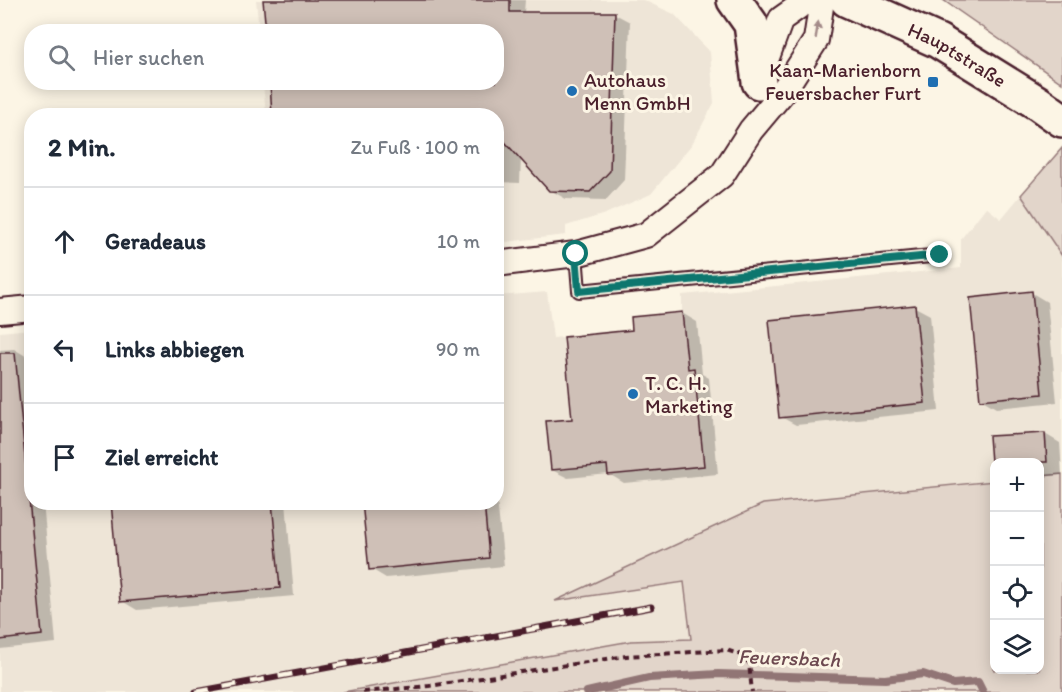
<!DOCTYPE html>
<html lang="de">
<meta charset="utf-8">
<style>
:root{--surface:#fff;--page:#f6f6f7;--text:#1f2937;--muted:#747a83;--line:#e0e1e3}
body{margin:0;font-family:Itim,sans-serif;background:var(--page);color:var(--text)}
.controls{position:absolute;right:18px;bottom:18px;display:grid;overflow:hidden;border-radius:12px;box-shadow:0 3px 15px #0003}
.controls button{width:54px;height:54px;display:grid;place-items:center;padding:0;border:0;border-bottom:2px solid var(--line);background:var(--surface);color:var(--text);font:30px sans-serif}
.stop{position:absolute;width:18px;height:18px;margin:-14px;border:4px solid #0f766e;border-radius:50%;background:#fff}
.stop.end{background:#0f766e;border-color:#fff;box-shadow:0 2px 6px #0008}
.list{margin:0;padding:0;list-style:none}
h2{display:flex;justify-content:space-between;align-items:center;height:78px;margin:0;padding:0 24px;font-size:26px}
h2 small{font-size:20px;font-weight:400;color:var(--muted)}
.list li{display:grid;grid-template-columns:39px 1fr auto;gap:18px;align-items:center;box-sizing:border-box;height:108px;padding:0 24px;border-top:2px solid var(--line)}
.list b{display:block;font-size:22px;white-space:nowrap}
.list em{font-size:20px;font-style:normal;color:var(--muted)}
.icon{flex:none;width:33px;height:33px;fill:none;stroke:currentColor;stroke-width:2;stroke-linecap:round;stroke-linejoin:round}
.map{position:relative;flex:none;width:1062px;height:692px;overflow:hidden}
.search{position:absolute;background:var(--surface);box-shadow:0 3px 15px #0003;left:24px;top:24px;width:480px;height:66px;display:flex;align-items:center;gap:15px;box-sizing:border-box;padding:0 21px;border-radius:24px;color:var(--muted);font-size:22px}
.panel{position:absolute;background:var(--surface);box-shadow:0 3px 15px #0003;left:24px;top:108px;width:480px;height:402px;border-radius:24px}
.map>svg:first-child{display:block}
.built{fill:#eee5d7}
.green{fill:#e2d5ca;stroke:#967a7a;stroke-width:1.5}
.shadow{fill:#0003}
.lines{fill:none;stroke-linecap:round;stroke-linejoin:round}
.stream{stroke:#917474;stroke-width:8}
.building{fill:#cfc0b7;stroke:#4a1f2b;stroke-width:1.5}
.lane-casing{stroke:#4a1f2b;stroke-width:16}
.street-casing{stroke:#4a1f2b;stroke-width:28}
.secondary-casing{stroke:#4a1f2b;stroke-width:38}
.path{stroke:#4a1f2b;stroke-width:4;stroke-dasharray:6 4.5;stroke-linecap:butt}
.lane{stroke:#fcf5e5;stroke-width:12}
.street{stroke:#fcf5e5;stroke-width:24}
.secondary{stroke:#fcf5e5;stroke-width:33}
.rail-casing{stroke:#4a1f2b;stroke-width:7}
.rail{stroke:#fcf5e5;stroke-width:4.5;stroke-dasharray:14;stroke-linecap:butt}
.oneway{fill:#a38a88}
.route{stroke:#0f766e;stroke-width:8}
.poi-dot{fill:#1f6fb2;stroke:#fcf5e5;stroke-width:2}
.labels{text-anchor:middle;stroke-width:6;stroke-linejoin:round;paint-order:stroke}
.street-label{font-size:20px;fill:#4a1f2b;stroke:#fcf5e5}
.poi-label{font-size:20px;fill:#4a1f2b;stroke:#fcf5e5;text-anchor:start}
.water-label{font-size:21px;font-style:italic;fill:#6d4950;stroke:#fcf5e5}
</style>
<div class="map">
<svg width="1062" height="692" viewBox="0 0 1062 692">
<rect width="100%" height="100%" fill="#fcf5e5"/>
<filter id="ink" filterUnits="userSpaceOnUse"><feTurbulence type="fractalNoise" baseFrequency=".0167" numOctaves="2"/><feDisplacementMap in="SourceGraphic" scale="12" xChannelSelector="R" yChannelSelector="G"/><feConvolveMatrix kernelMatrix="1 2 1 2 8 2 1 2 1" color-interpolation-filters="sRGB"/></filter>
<g filter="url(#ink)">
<g class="built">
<path d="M256,0H643L674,14L710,52L714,103L692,144L651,194L605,214L566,226V235L497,243L496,116L266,115L263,83L496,82V32L259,31Z"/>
<path d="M1021,195L1062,256V474L1040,476V462H994V481L932,488L558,601L684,582L691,639L631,641L343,692H0V332L31,329L32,502H496L497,296L547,292L553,338L632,330L631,317L682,312V295L961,268V239L986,207L1001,219Z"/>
</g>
<g class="green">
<path d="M943,0H1062V83Z"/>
<path d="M1062,148V256L1021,195Z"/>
<path d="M1062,474V692H343L631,641L691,639L684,582L555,601L763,504L994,481V670H1040V476Z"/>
</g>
<g class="shadow">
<path d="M265,0H525L524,13L615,14L630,22L624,180L606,200L566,199L550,190L521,157L520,183L498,182L496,219V116H274L496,82V32Z"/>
<path d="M1032,293L1047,302L1057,402L996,408L981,399Z"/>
<path d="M915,307L930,315L939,411L796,425L781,417Z"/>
<path d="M682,313L697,322L702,374L709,378L718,474L624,483L609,474L568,478L552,470L573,420L634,331Z"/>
<path d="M14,349L29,358L32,379V502H43L56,643L0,649V350Z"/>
<path d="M1045,434L1060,443L1062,475L1040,477V462H994V473L993,472L991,438Z"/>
<path d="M496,490L504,566L386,578L371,569L364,502H496Z"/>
<path d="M113,502H286L294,596L137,610L122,601Z"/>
</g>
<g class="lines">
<path class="stream" d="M587,692L649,678L718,674L885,679L923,674L953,684L978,682L983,692"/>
</g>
<g class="building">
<path d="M263,0H510V12H615L610,171L590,192L549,191L496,132V116L361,114V116H272L270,82H496V32H266Z"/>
<path d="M1032,291L1042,394L980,400L970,298Z"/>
<path d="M915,305L925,403L779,418L769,320Z"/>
<path d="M682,312L688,369L694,368L704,466L608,475L607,465L551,470L546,421L572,419L564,337L632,330L631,317Z"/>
<path d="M0,353H15L42,635L0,640Z"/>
<path d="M1045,433L1047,462H991L989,436Z"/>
<path d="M111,502H272L280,588L120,602Z"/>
<path d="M362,502H484L489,558L369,570Z"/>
</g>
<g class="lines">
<defs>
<path id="lane" d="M576,254L579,291L941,255"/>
<g id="street">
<path d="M759,79L781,19L808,0"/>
<path d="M496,264L576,254L646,235L722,175L751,130L782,93L816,40L822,0"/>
<path d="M0,311L32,308"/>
</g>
<g id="secondary">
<path d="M734,0L751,24L759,82"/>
<path id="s1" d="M847,0L938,41L1038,103L1062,120"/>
</g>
</defs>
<use href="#lane" class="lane-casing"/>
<use href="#street" class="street-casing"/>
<use href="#secondary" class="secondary-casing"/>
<path class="path" d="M363,692L429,686L626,656L726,650L742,655L749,663L752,692"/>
<use href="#lane" class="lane"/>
<use href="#street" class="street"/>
<use href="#secondary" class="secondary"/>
<defs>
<path id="rail" d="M196,692L651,607"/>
</defs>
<use href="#rail" class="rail-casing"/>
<use href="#rail" class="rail"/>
</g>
<defs><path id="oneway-solid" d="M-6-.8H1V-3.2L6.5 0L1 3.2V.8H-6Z" transform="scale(1.5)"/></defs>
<use class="oneway" href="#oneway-solid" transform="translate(817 30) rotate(-81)"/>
</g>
<g class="lines" filter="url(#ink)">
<path class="route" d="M576,254L579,291L940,255"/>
</g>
<g class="poi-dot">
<rect x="927" y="76" width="12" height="12" rx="3"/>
<circle cx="572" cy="91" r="6"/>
<circle cx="633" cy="394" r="6"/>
</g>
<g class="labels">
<g class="street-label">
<text dy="7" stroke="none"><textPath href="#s1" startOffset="123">Hauptstraße</textPath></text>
</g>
<g class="poi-label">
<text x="921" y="77" text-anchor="end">Kaan-Marienborn<tspan x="921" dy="23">Feuersbacher Furt</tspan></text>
<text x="584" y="87">Autohaus<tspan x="584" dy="23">Menn GmbH</tspan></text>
<text x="645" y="390">T. C. H.<tspan x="645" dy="23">Marketing</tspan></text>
</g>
<g class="water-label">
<text transform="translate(789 658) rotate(2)" y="7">Feuersbach</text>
</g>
</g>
</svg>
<div class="controls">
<button>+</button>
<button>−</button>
<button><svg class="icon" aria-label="locate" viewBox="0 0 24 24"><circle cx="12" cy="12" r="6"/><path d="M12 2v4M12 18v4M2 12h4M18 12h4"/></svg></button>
<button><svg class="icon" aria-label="layers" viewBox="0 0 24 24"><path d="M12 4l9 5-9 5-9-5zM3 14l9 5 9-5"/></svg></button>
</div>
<div class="stop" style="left:576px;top:254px"></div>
<div class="stop end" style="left:940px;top:255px"></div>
<div class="search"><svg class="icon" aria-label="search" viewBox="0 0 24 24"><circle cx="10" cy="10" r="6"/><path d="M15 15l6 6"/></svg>Hier suchen</div>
<section class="panel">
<h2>2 Min.<small>Zu Fuß · 100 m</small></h2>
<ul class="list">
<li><svg class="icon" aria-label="ahead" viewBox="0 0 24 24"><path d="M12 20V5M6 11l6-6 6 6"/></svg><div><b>Geradeaus</b></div><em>10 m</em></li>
<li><svg class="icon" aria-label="left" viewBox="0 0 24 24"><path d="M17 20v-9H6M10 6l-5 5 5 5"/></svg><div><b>Links abbiegen</b></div><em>90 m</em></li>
<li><svg class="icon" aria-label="arrive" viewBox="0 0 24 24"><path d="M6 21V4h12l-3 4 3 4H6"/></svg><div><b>Ziel erreicht</b></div></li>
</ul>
</section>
</div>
